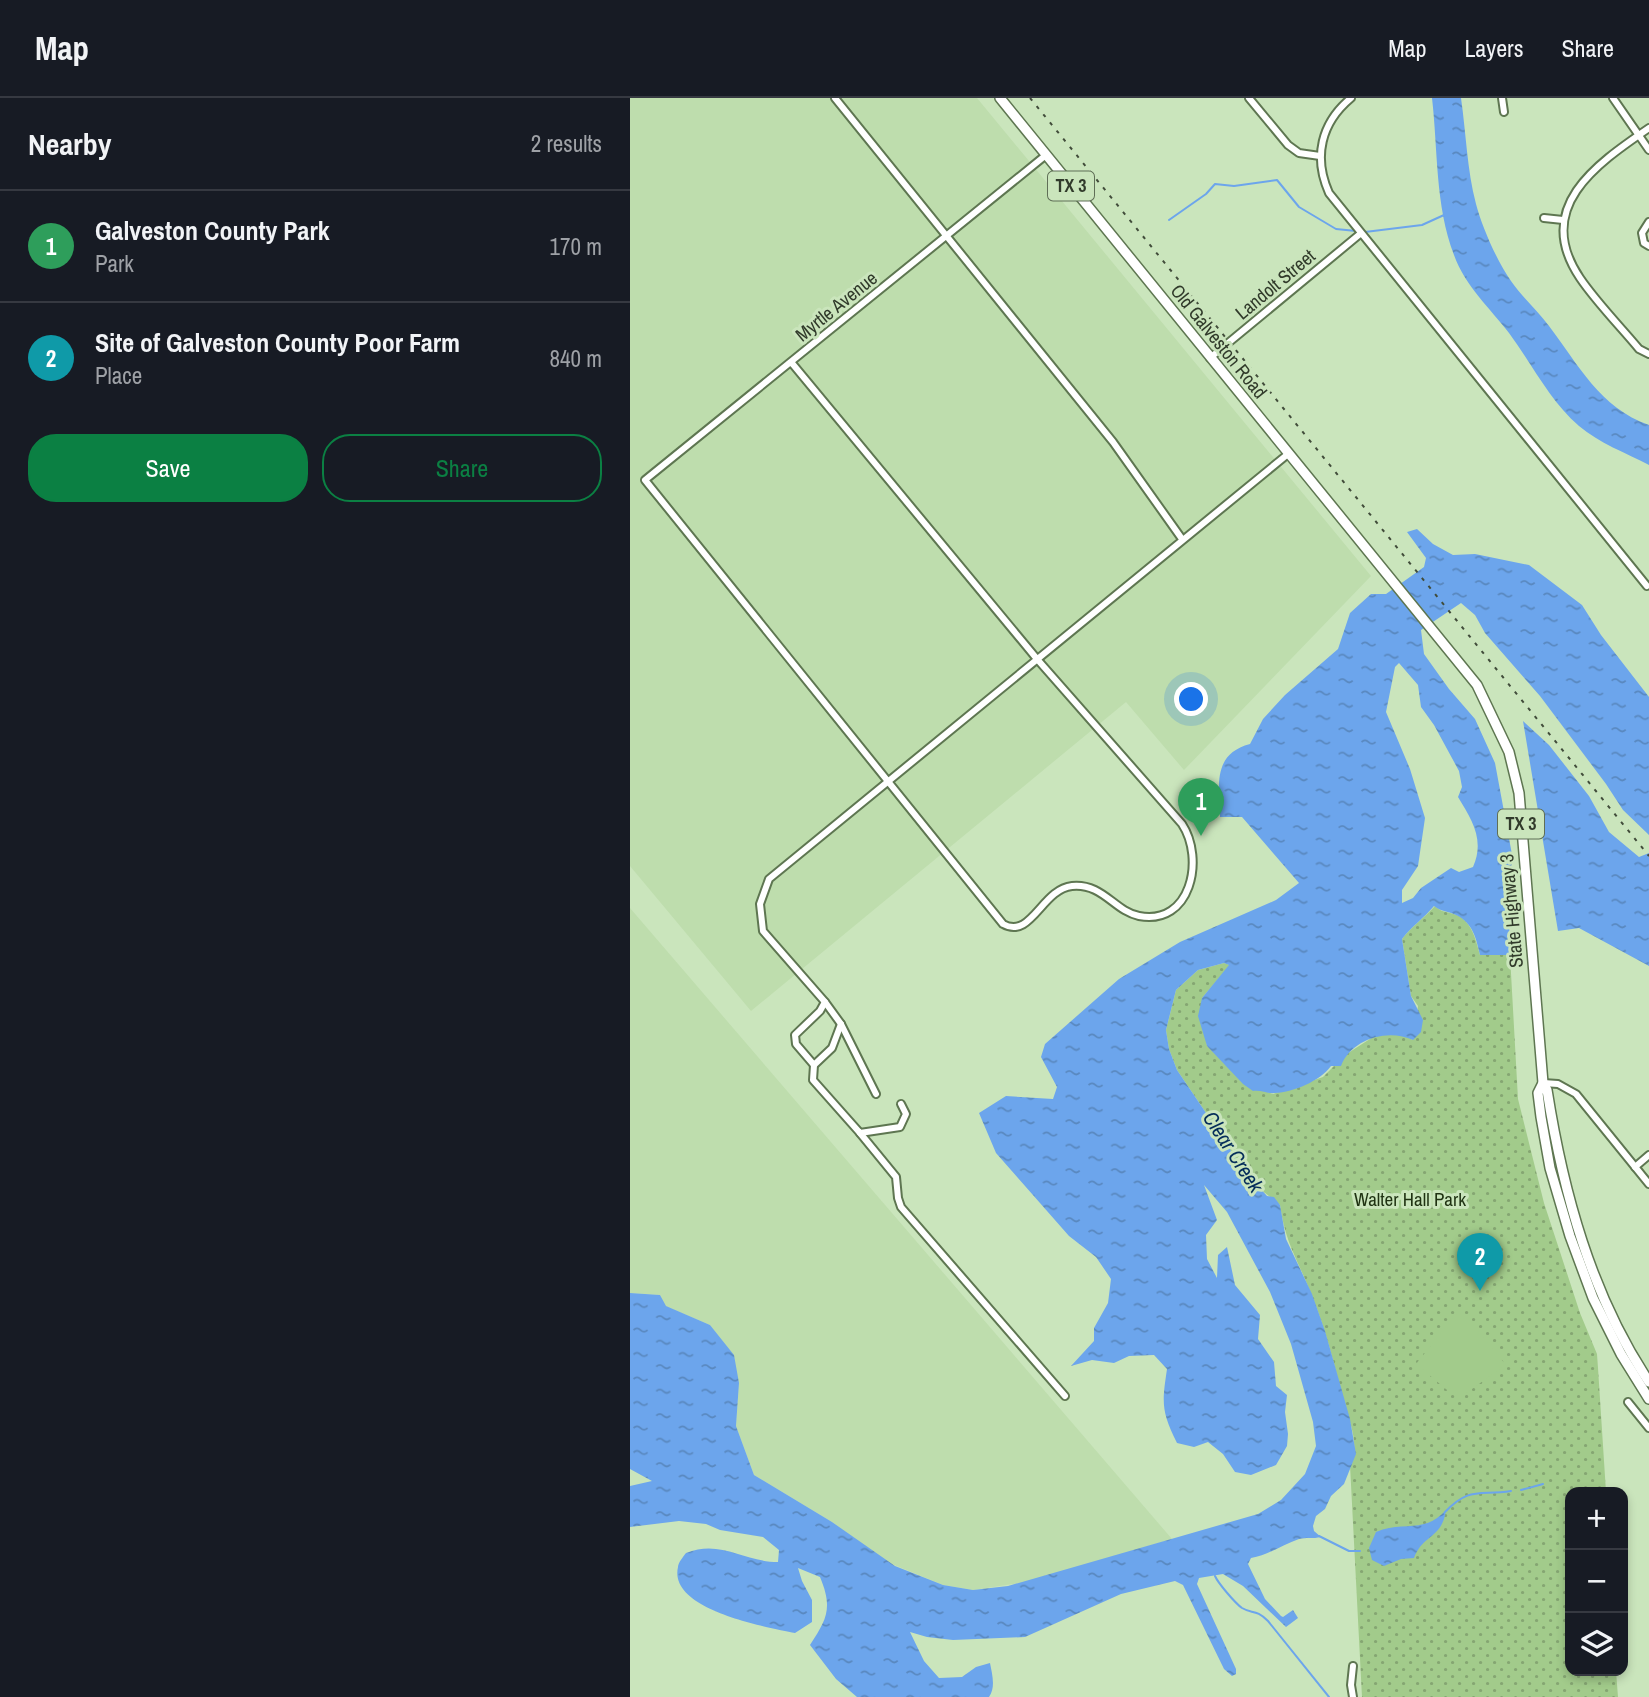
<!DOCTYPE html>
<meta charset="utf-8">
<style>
:root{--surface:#171b24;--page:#242831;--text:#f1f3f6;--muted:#9ea1a6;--line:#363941;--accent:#0b8043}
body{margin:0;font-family:"Archivo Narrow",sans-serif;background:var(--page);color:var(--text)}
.controls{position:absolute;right:21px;bottom:21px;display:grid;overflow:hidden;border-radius:14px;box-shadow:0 4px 10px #0003}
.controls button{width:63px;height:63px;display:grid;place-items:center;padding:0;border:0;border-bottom:2px solid var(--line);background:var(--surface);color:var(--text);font:35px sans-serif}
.you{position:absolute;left:562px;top:602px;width:24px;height:24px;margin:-18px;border:5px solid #fff;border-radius:50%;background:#1a73e8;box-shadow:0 0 0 10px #1a73e833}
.badge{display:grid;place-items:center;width:46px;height:46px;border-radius:50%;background:var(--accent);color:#fff;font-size:23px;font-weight:700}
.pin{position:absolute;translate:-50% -58px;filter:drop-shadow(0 2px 4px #0008)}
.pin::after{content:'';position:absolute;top:37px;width:24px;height:21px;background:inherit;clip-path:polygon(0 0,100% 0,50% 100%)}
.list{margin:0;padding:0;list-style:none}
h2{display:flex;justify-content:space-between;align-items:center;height:91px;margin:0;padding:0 28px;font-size:30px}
h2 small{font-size:23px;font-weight:400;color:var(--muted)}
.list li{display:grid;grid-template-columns:46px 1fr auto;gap:21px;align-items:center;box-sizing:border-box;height:112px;padding:0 28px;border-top:2px solid var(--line)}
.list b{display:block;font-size:26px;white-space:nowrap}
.list p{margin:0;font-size:23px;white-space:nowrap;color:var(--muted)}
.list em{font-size:23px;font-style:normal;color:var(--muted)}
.actions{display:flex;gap:14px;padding:21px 28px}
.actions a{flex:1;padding:16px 0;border:2px solid var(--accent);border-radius:28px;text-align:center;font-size:24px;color:var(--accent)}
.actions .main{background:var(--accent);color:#fff}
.icon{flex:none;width:38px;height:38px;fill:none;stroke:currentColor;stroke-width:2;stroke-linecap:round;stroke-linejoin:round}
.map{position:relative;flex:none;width:1019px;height:1599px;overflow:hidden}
header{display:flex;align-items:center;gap:42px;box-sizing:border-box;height:98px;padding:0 35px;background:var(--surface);border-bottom:2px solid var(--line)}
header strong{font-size:33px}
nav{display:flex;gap:38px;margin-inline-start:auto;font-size:24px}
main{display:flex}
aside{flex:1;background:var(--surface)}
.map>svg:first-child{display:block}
.built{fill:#beddad}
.park{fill:url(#park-dots)}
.garden{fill:#a2cb8b}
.water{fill:url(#water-ripples);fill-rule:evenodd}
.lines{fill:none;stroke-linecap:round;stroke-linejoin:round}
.stream{stroke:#6ca5ec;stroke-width:2}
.minor-casing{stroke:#5e7651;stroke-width:10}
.primary-casing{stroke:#5e7651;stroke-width:12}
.minor{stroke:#fff;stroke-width:6}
.primary{stroke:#fff;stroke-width:9}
.rail{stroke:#414c3a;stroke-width:2;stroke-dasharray:3.5 7;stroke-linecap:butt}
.labels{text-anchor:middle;stroke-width:6;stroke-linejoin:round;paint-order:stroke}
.shield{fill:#cae5bc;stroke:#5f6e56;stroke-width:2}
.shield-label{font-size:18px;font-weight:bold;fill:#313b2b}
.street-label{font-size:19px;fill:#313b2b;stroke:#cae5bc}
.park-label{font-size:19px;fill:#1f3212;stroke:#cae5bc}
.water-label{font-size:21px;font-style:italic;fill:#052d5a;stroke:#cae5bc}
</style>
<header>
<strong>Map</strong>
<nav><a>Map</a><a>Layers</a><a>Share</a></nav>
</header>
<main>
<aside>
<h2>Nearby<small>2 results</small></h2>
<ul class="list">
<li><span class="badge" style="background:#2e9e5b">1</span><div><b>Galveston County Park</b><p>Park</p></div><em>170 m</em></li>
<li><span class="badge" style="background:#0f9aa8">2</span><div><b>Site of Galveston County Poor Farm</b><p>Place</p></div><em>840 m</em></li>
</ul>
<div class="actions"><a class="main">Save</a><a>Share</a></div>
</aside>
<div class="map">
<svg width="1019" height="1599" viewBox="0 0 1019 1599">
<defs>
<pattern id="park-dots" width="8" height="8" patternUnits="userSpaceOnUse" patternTransform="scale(1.75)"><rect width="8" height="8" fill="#a2cb8b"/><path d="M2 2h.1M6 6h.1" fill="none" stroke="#85a672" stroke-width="1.8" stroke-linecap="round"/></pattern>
<pattern id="water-ripples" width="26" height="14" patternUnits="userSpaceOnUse" patternTransform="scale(1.75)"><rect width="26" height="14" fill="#6ca5ec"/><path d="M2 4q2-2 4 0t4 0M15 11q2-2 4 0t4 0" fill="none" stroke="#5988bf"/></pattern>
</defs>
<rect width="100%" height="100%" fill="#cae5bc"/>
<g class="built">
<path d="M0,0H347L741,478L554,672L496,604L121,913L0,768Z"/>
<path d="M0,810L542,1441L397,1484L343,1492L313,1487L257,1464L202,1424L124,1377L106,1328L109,1285L80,1227L35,1208L30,1197L0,1195Z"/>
</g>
<path class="park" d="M805,808C811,813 812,813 820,815C841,819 845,839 850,857H880L888,1001L914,1105L950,1215L967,1256L968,1270L976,1394H940V1573H986L988,1599H732L720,1367C730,1347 720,1325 714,1305C705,1269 696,1232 682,1198C669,1164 655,1145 650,1107L618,1081L595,1043L547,972L539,951L536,932L546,892L568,872L594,865L600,867L572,900L577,948L593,963L632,992L643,996L693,979L715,957L743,939L759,935L771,936L783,942L788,908L781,898L772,841C782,828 794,820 805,808Z"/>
<path class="garden" d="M826,1216L835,1217L876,1267L833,1297H823L786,1266Z"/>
<g class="water">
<path d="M802,0H831C836,34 837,72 846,106C852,129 867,163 881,183C892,199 907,212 919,228C948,266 970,310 1019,327V367C996,355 969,345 949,328C920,303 902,266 879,235C860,210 835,188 824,157C805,107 808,52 802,0Z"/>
<path d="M787,431L803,446L823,457L845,456L899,467L952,507L971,537L1019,599V737L993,712L976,686L910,598L855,535L845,517L831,505L791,532L794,556L819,591L845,621L865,665L883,762L878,779L880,857H850C846,840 843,825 826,817C818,813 812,814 804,808C794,820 782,828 772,841L781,898L793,922L791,934L783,942C758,930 721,941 711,968H701C690,983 664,994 645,995C638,996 631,992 623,993L613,986L577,948L568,918L572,900L599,867L594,865L568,872L546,892L536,932L539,951L547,972L595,1043L618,1081L628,1088L637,1098L644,1099L650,1107L656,1141L682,1196L695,1233L720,1321L726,1356L714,1386L701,1398L695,1411L686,1418L683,1428L684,1433L691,1439C683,1441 676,1439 669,1441C652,1447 638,1457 621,1460L618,1466L635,1501L651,1518L653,1519L663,1512L668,1520L656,1529L613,1488L593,1476L569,1480L567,1486L606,1571V1576L602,1578L594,1571L553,1487L545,1483L491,1496L395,1539L323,1542L297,1539L280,1534L294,1563L309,1580L332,1579L346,1569L360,1565C362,1576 366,1589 359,1599H227L206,1581L180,1547C197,1521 203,1510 190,1479L168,1470L172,1483L182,1502V1524L165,1535C136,1529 38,1512 48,1469C48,1465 53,1459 56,1455C91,1441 114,1464 148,1464L149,1452L133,1439L90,1432L76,1426L49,1423L0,1429V1388L22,1383L0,1371V1195L30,1197L36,1208L80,1227L104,1257L109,1285L106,1328L124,1377L202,1424L265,1468L313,1487L343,1492L378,1488L628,1416L651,1402L675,1376L686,1348L683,1324L661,1246L640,1194L597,1114L574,1087L587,1122L576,1137L577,1161L587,1180L588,1157L597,1149L605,1187L630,1217L628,1241L644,1264L646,1288L657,1297L655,1314L658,1336L657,1348L646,1367L621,1377L605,1374L593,1356L578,1344L564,1349L547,1345C531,1313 532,1305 537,1271L524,1257L499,1258L484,1265L462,1262L441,1268L464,1243V1230L478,1205L481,1181L466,1159L439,1138L366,1055L349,1015L376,998L423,1001L427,989L411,959L415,946L489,881L550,844L646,802L669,785L612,719H590C589,688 582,656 620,646L633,621L655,597L708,551L720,515L741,496H756L794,469L796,460L777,434ZM769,565L788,587L791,609L804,627L829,673L832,689L828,699C842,722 855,742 843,769L829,774L821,770L791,790L783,800L772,805V792L788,768L795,720L780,671L756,614L765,569Z"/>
<path d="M893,623L919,647L959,698L979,734L1009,759L1019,755V868L949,830L928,833Z"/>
<path d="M816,1412C812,1441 793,1436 784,1460L771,1461L754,1468L742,1462L739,1450L746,1434C773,1422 793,1437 816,1412Z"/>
</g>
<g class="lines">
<g class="stream">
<path d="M539,122L576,96L585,86L604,88L647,82L669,109L706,131L726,133"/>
<path d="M735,134L792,127L814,117"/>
<path d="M891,1392L913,1386"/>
<path d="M815,1414C840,1388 849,1398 881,1393"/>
<path d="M689,1438L719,1453H730"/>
<path d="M585,1478C588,1485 605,1505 612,1510C622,1516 626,1511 638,1523L699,1599"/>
</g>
<defs>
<g id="minor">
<path d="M205,0L483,344L552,441"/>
<path d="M619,0L658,47L669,55L690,58"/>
<path d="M721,0C691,25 683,59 699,95L1017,488"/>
<path d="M872,0L874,14"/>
<path d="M983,0L1019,52"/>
<path d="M1019,30C965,67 903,110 950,180C967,205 990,228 1009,251L1019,256"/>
<path d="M914,120L933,122"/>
<path d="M1019,124L1012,135L1014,145L1019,148"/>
<path d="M580,260L730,136"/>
<path d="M161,264L407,561L552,726C575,761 561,828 509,818C484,813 473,785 442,788C412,791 401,842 373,826L15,382L416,57"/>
<path d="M211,926L202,950L184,967L183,982L230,1035L270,1029L276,1016L271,1006"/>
<path d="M184,967L166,946L165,937L190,913L195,904"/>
<path d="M913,985L928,986L946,996L1019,1086"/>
<path d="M246,996L211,926L195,904L133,833L130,806L139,781L658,356"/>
<path d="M230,1035L266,1079L268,1100L271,1109L435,1298"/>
<path d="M1005,1069L1019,1057"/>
<path d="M998,1304L1019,1330"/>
<path d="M723,1568L721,1587L723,1599"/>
</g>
<g id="primary">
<path d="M370,0L847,587L879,654L889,695L913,985L917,992C933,1094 961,1197 1019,1284"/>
<path d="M913,985L908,995L911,1019L920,1070L940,1138L963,1200L991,1256L1019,1301"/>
</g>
</defs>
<use href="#minor" class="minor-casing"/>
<use href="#primary" class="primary-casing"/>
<use href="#minor" class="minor"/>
<use href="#primary" class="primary"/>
<path class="rail" d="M400,0L1019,758"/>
</g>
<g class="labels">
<g class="shield">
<rect x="418" y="73.5" width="46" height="29" rx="5"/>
<rect x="868" y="711.5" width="46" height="29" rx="5"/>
</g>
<g class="shield-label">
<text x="441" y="94">TX 3</text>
<text x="891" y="732">TX 3</text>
</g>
<g class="street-label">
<text transform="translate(645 186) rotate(-40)" y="7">Landolt Street</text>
<text transform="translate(206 208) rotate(-39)" y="7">Myrtle Avenue</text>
<text transform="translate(589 243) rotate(51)" y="7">Old Galveston Road</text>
<text transform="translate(881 813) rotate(-95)" y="7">State Highway 3</text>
</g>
<g class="park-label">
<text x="780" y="1108">Walter Hall Park</text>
</g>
<g class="water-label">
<text transform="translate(603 1054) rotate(57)" y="7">Clear Creek</text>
</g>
</g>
</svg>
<div class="controls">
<button>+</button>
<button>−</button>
<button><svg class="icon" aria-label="layers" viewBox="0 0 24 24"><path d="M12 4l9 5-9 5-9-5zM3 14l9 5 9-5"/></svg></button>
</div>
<div class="you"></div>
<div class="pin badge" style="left:571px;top:738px;background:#2e9e5b">1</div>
<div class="pin badge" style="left:850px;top:1193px;background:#0f9aa8">2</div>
</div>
</main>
